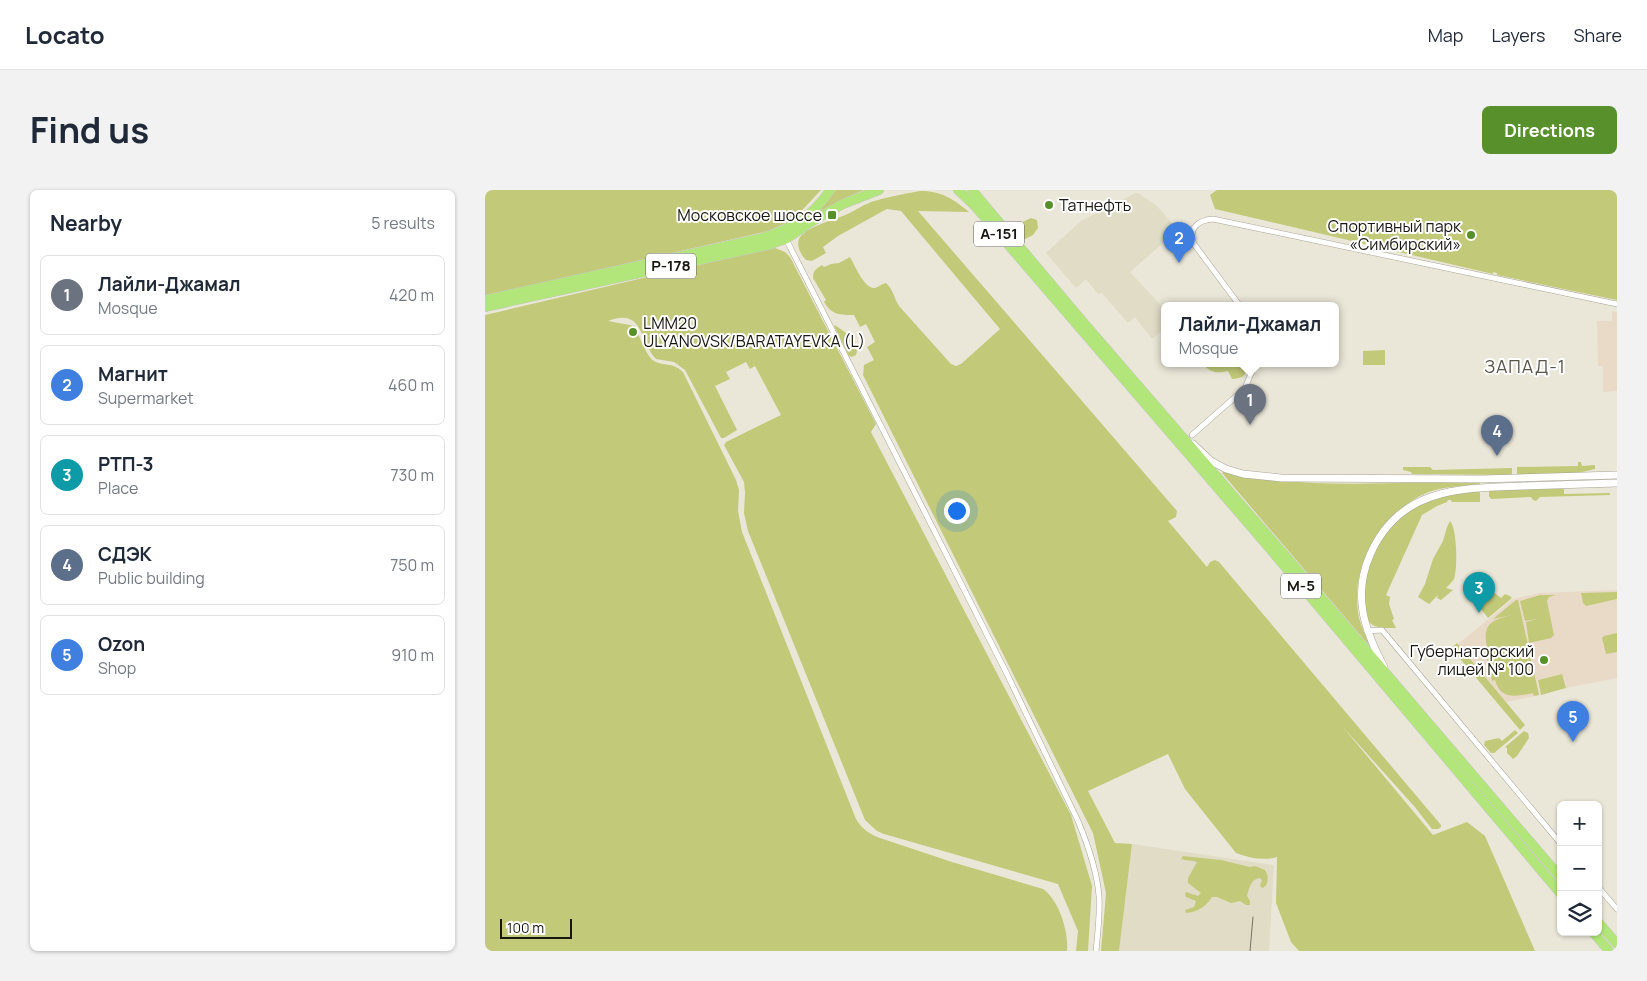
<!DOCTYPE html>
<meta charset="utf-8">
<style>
:root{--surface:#fff;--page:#f2f2f3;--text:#1f2937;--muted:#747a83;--line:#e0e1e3;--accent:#58902c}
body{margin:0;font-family:Manrope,sans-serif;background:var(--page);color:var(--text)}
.controls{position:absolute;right:15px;bottom:15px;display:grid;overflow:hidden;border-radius:8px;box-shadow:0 1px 4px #0004}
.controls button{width:45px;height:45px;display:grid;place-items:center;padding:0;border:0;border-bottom:1px solid var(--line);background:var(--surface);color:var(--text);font:25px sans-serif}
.scale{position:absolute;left:15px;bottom:12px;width:72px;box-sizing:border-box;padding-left:5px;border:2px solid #181712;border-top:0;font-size:14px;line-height:18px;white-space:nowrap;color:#181712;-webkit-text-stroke:4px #fff;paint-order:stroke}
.you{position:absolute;left:471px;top:320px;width:18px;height:18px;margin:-12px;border:4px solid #fff;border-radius:50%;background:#1a73e8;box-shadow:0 0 0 8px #1a73e833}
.badge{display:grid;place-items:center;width:32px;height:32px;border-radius:50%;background:var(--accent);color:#fff;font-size:16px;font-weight:700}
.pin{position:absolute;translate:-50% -41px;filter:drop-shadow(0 1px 2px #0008)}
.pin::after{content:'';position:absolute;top:26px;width:18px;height:15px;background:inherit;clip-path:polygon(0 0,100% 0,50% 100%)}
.popup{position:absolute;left:676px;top:112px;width:178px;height:65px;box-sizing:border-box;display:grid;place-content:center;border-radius:8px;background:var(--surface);filter:drop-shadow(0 1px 4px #0005);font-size:16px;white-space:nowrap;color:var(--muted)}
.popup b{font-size:19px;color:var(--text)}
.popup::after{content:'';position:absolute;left:50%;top:100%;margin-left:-10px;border:10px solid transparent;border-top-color:var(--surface)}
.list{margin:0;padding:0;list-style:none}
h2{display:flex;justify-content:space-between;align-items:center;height:65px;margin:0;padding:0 20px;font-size:21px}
h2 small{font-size:16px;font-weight:400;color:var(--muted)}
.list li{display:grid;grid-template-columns:32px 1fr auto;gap:15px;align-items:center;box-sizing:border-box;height:80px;margin:0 10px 10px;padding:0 10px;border:1px solid var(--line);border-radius:8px}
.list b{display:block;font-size:19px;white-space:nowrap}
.list p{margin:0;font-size:16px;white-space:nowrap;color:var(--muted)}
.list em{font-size:16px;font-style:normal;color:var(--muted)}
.icon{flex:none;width:28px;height:28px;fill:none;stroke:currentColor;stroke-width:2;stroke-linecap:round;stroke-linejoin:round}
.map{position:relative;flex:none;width:1132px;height:761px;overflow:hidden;border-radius:8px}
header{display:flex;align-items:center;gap:30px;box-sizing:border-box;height:70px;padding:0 25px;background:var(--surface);border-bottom:1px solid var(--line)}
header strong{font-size:24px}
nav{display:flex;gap:28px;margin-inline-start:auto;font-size:18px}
.intro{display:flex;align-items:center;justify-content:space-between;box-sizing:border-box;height:120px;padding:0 30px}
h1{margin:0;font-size:35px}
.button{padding:12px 22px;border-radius:8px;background:var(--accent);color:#fff;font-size:18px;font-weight:700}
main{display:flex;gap:30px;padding:0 30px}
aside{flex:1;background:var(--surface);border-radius:8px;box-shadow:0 1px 4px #0004}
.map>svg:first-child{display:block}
.built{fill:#e1dcc6}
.education{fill:#e9dac8}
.green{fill:#c2ca79}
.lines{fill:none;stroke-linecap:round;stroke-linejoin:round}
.minor-casing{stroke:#a7a496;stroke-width:6}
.tertiary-casing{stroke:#a7a496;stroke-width:8}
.trunk-casing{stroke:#c8c7c6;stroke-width:10}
.minor{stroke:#fff;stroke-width:5}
.tertiary{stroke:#fff;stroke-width:7}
.trunk{stroke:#b2e67a;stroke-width:9}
.rail{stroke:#757369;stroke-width:1}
.poi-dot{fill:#58902c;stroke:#fff;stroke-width:2}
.labels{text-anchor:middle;stroke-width:4;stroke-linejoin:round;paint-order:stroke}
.shield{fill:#fff;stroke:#5d5d59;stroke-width:1}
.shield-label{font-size:15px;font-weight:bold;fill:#181712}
.poi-label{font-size:16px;fill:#181712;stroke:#fff;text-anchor:end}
.neighbourhood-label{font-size:18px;letter-spacing:1px;fill:#585549;stroke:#fff}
</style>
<header>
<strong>Locato</strong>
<nav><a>Map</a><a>Layers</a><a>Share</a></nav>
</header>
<div class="intro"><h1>Find us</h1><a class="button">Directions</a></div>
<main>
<aside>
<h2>Nearby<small>5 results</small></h2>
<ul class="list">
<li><span class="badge" style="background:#6b7280">1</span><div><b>Лайли-Джамал</b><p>Mosque</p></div><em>420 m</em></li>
<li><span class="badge" style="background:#3f7fe0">2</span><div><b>Магнит</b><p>Supermarket</p></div><em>460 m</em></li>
<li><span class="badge" style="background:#0f9aa8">3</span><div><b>РТП-3</b><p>Place</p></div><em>730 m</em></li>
<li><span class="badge" style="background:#5c6f8a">4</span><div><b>СДЭК</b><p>Public building</p></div><em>750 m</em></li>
<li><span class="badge" style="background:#3f7fe0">5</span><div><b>Ozon</b><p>Shop</p></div><em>910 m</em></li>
</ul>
</aside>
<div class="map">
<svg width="1132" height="761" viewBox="0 0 1132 761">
<rect width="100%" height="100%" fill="#eae7d8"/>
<g class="built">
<path d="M651,3H653L672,16L693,40L645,82L680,120V138L667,149L650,127L643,133L617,103L613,104L601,89L591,98L561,63L596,31Z"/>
<path d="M647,654L789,675L784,761H634Z"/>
</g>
<g class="education">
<path d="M1127,121L1132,122V201L1118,202V176H1113L1112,131H1127Z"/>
<path d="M1132,400V488L1076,499L1073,485L1052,490L1055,505L1021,512L973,454L1028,409L1055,403Z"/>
</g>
<g class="green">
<path d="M0,0H336L308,30L283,41L0,106Z"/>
<path d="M351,0H379L358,9L330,24Z"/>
<path d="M732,0H1132V110L1012,85V83L1008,82V84L730,19L725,5Z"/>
<path d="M435,1C457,1 468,9 484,22L433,21L692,321L691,327L683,331L722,377L725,372L730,370L734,372L956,635V637L953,639H947L929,616L857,536L948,645L982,632L1000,646L1050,761H814L806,752L791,713L792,667C779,671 764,668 751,663L700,599L683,564L603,601L630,653L647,654L634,761H616L621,703L608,643L378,185L379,175L389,170L382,157L390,152L381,134L375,137L369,125C356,125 346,125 339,112L341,110L328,88C328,80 331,79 337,75L339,77L346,74L354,73L365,67C369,74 380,100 390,98C393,97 397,94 401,93C408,99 409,108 414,116L466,174L471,176L476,174L515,139L416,21L402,19L398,21L353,46L338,57L341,63L327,71L321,70C316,65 311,56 314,49C319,38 347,30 358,26C368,22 376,16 386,12C402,7 419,4 435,1Z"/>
<path d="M546,28L552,30L553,38L548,45L538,50L528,38L529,36Z"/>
<path d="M290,58L300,62L305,67L391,234L386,242L586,625L607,696L603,761H591L593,741L573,694L399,644L392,641L380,630L263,341L259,323L260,303L259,292L239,255L241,252L296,225L270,176L265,179L261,172L241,182L245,189L230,196L252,240L239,248H236L200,180L189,172L171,169C154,151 159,117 123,131L150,136C153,144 162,167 169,171C180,177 186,171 198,182L251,290L254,300L253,321L257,342L371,629C377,639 384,644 395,648L467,672L558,699C574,710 584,742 582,761H0V125L235,70Z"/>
<path d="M350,135L364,145L372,161L371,165L367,167L364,166L349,136Z"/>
<path d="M900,160V175H878V161Z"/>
<path d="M719,174H764C762,184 758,189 747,189L743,181C734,183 725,184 719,174Z"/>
<path d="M1093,272H1096L1097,276L1110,275V279L1093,283L1032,285V277L1093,276Z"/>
<path d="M918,277H945L948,280L1027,278V285L927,284L926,282L918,280Z"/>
<path d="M738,282C768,291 798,291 829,293C884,295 940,292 995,291V295C975,296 953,296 935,306C893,329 864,379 874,428C877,439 882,449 887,459L737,283Z"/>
<path d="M1060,297L1079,299V304L1125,303V305L1055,307L1051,311L1048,310L1046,307L1006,309L1004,306V300Z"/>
<path d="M995,301V312H967L966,310H963L962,312L952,316L937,325L901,405L905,407L904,414L909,429L907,430L911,438C903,438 892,439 885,433C880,429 881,422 880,415C877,384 892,347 917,327C929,317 946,307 961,304C972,301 984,302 995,301Z"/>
<path d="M965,331C972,338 973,379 969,389C967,392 964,395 961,398L968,400L956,410L952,408L953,405L944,414L933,407L940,394L948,369L958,351L962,337Z"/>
<path d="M1007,401L1016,408L1020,404L1025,406L1027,408L1003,428L993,415V413Z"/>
<path d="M1132,402V409L1101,416L1098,413L1096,403Z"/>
<path d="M1055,405H1071L1064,407L1062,411L1069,445L1066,448L1044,453L1041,432L1052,429L1040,431L1035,411Z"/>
<path d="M1031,410H1033L1054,505L1049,506L1048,503C1032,506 1016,511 1010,490L1007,491L999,457H1002C996,431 1011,429 1031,424L1008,429Z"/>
<path d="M1132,443V462L1121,464L1117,448L1119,446Z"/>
<path d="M972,453L1040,535L1035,540L966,458Z"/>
<path d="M1077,484L1081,498L1056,505L1053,490Z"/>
<path d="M1030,540L1033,543L1009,563H1006L999,555L1000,551L1014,548L1017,551Z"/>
<path d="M1039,541L1043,543L1044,548L1032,566L1028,569L1022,563V558L1020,557Z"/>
<path d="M698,666L736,670L765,677L770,676L780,680C784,686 784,696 777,698L775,696L777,690L775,688C766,689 764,698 762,706L765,711V715H761L755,711L746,713L732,707H727C721,717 712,722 701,723L700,720L709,717L711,711L701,707L700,704L701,702L713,706L716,703L703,693V688L712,672C707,670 701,671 696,669Z"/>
</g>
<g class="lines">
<defs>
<g id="minor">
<path d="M301,49L521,482L593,631C603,655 612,680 614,706C615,724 613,743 611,761"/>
<path d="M755,116L709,54C702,38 714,30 728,29L1132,114"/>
<path d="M707,245L756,202L760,198L770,174"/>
<path d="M882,441L897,440L1076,654"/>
<path d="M1113,697L1132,719"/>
</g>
<g id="tertiary">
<path d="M708,254L726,271L741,279L758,284L796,288L997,289L1132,285"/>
<path d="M899,477C880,441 867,406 885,365C914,298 974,298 1037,296C1069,295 1100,294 1132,293"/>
</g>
<g id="trunk">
<path d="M473,0L489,15L780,353L1076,704"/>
<path d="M487,0L598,132L816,384L1076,688"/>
<path d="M0,110L277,48C306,39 328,26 345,0"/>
<path d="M0,117L283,55L301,49L326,32L358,14L394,0"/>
<path d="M1113,732L1132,754"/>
<path d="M1108,742L1124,761"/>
</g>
</defs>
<use href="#minor" class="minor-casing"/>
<use href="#tertiary" class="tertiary-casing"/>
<use href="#trunk" class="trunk-casing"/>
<use href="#minor" class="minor"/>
<use href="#tertiary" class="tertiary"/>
<use href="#trunk" class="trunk"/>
<path class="rail" d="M765,761L768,727"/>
</g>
<g class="poi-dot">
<circle cx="564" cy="15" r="5"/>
<rect x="342" y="20" width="10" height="10" rx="2.5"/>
<circle cx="986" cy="45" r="5"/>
<circle cx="148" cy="142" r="5"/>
<circle cx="1059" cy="470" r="5"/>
</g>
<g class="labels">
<g class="shield">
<rect x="489" y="31.5" width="50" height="25" rx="4"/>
<rect x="161" y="63.5" width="50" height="25" rx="4"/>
<rect x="796" y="383.5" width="40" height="25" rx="4"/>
</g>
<g class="shield-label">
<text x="514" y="49">А-151</text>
<text x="186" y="81">Р-178</text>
<text x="816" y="401">М-5</text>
</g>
<g class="poi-label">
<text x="574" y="21" text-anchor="start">Татнефть</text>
<text x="337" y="31">Московское шоссе</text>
<text x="976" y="42">Спортивный парк<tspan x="976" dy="18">«Симбирский»</tspan></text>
<text x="158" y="139" text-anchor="start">LMM20<tspan x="158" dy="18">ULYANOVSK/BARATAYEVKA (L)</tspan></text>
<text x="1049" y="467">Губернаторский<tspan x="1049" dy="18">лицей № 100</tspan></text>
</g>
<g class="neighbourhood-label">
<text x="1040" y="183">ЗАПАД-1</text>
</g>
</g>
</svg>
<div class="controls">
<button>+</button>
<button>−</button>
<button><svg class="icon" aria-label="layers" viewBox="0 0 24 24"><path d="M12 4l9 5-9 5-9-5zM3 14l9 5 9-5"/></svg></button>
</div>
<div class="scale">100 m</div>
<div class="you"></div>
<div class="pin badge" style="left:765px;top:235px;background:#6b7280">1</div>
<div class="popup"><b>Лайли-Джамал</b>Mosque</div>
<div class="pin badge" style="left:694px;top:73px;background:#3f7fe0">2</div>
<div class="pin badge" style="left:994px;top:423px;background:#0f9aa8">3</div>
<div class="pin badge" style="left:1012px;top:266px;background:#5c6f8a">4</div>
<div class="pin badge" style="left:1088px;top:552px;background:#3f7fe0">5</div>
</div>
</main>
